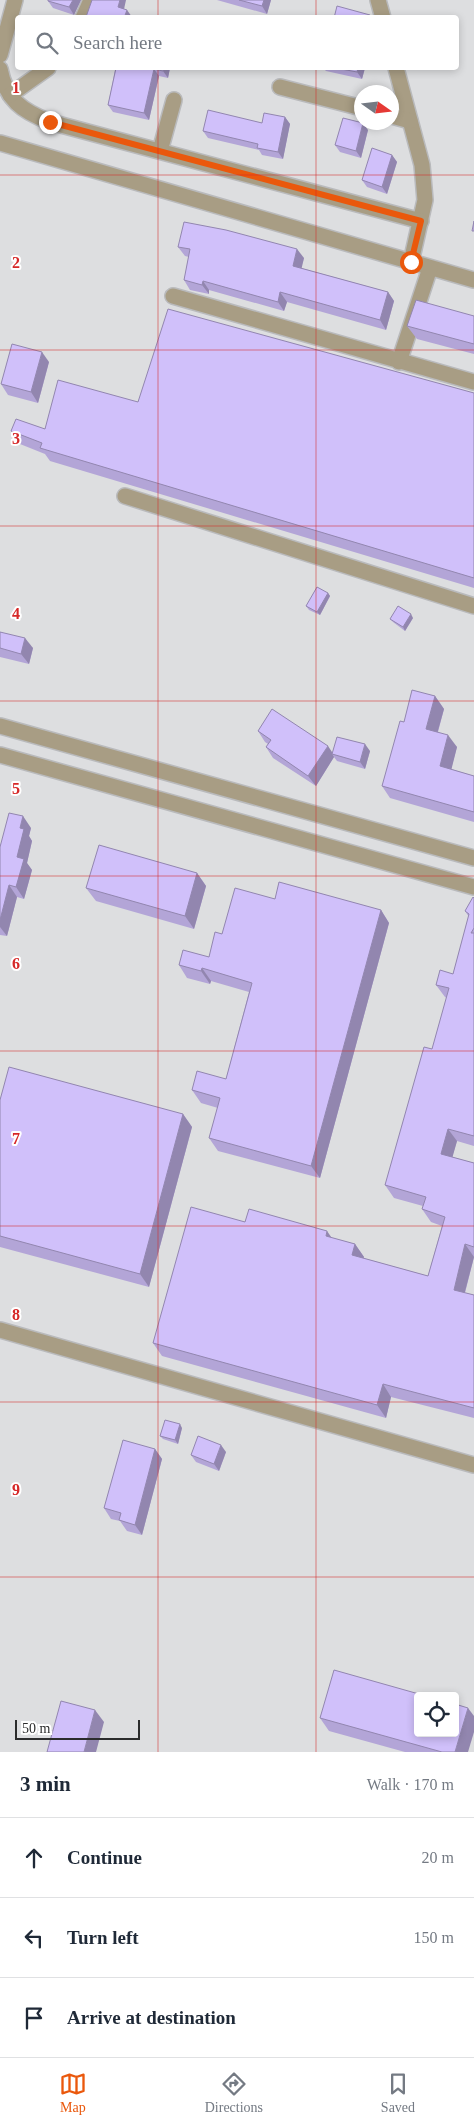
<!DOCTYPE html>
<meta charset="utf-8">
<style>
:root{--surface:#fff;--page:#f2f2f3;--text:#1f2937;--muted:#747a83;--line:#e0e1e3;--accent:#ea580c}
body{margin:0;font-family:"Times New Roman",serif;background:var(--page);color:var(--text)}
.controls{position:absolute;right:15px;bottom:15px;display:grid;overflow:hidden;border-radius:5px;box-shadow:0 2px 8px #0003}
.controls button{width:45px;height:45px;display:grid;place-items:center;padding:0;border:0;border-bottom:1px solid var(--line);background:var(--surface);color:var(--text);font:25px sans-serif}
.compass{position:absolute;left:354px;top:85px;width:45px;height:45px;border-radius:50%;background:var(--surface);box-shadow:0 2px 8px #0003;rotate:104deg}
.scale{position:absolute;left:15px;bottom:12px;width:125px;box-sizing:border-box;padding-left:5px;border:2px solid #2b2c2c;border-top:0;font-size:14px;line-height:18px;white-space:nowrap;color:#2b2c2c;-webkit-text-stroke:4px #fff;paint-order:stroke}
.stop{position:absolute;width:15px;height:15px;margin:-11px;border:4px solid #ea580c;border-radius:50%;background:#fff}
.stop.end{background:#ea580c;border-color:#fff;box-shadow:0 1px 5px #0008}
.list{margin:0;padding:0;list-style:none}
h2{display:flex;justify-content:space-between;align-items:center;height:65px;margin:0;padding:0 20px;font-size:21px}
h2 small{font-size:16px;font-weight:400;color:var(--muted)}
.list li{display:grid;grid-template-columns:32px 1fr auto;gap:15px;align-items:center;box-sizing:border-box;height:80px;padding:0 20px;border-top:1px solid var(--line)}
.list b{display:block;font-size:19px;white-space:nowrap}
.list em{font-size:16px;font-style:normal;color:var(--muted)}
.icon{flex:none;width:28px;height:28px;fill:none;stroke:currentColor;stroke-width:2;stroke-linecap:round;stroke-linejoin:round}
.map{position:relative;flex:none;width:474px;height:1752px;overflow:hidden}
.search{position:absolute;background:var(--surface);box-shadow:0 2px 8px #0003;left:15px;right:15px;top:15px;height:55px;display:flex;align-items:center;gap:12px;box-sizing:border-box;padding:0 18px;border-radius:5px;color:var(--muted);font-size:19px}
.sheet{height:305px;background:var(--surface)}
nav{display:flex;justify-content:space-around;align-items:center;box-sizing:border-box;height:70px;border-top:1px solid var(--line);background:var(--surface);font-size:14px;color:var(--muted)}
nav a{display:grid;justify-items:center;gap:2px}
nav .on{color:var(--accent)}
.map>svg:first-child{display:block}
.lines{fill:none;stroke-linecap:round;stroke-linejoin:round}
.minor-casing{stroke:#b9babc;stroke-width:18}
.minor{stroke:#a89d84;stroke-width:15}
.wall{fill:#b3a5d7}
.shaded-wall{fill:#9286af}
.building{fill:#d0c0fa;stroke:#9286af}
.route{stroke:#ea580c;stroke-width:6}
.grid{fill:none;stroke:#d62828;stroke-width:1;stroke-opacity:0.55}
.grid-label{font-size:16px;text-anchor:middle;font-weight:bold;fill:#d62828;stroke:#fff;stroke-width:4;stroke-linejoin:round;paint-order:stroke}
</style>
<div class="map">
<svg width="474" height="1752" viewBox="0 0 474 1752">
<rect width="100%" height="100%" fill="#dddee0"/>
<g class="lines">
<defs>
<g id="minor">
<path d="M378,0L383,18"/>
<path d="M83,18L91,0"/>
<path d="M0,55L15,0"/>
<path d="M396,68L422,165L425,200L411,262"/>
<path d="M0,69C6,100 22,111 50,122L421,221"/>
<path d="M280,87L362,108"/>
<path d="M10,95L48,68"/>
<path d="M392,116L410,121"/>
<path d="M0,143L474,280"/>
<path d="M160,151L174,100"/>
<path d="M173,296L474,382"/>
<path d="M399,362L430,268"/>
<path d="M125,496L474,606"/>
<path d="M0,726L474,858"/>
<path d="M0,755L474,887"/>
<path d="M0,1330L474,1465"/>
</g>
</defs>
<use href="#minor" class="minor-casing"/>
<use href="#minor" class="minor"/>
</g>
<g class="wall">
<path d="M48,0H81L74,15L53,8L48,1Z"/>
<path d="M217,0H271L267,14Z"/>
<path d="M107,68H170L168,78L159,76L149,120L113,112L108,105L115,70L108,68Z"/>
<path d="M323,68H365L362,79L326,71Z"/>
<path d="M285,117L290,124L283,159L262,155L259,150L208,138L203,131L262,123Z"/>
<path d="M368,130L361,158L340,152L335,145Z"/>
<path d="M392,155L397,162L387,194L367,187L362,180Z"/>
<path d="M178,247L304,258L301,268L388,292L394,301L386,330L287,302L284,311L209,290V294L190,290L184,280L189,257L185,256Z"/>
<path d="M474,316V354L417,339L407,326Z"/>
<path d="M49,362L38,403L8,395L1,384Z"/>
<path d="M474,393V588L50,461L45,454L20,444L11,431L45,429L138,402Z"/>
<path d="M328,593L330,596L320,615L309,610L306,606Z"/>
<path d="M413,618L405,631L393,622L390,619Z"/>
<path d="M0,632L33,648L29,664L0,657Z"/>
<path d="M435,696L444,709L438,732L457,747L451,769L474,776V822L390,798L382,786L404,722Z"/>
<path d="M258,731L333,753L370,751L365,769L337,761L334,757L316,786L273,758L266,747L268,744L265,742Z"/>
<path d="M31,828L29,836L32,841L27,863L32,870L24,899L17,897L7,936L0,935V847Z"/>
<path d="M197,873L206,886L194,929L96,901L86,888Z"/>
<path d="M474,898V1146L457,1141L452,1157L474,1163V1257L465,1293L474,1295V1418L391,1397L386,1418L162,1356L153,1343L245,1222L332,1238L355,1244L364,1257L363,1258L428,1276L442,1226L431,1222L422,1209L423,1206L394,1198L385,1185L432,1049L447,998L445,997L436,985L453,974L469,917L465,911Z"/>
<path d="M275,899L381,910L389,923L320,1178L218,1151L209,1138L218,1108L201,1103L192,1090L226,1079L249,992L211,981L210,984L187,978L179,965L209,957L222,934Z"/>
<path d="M0,1100L183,1114L192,1127L149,1287L0,1247Z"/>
<path d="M182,1428L178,1444L163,1439L160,1436Z"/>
<path d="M155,1449L162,1459L142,1535L127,1531L120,1521L111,1519L104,1508Z"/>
<path d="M226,1452L219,1471L196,1462L191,1455Z"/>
<path d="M320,1718L468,1752H405L329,1731Z"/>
</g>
<g class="shaded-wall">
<path d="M73,0H81L74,15L69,7Z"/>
<path d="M120,0H126L123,14L118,7Z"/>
<path d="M264,0H271L267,14L262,6Z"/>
<path d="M127,10L132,17V18H124Z"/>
<path d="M164,68H170L168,78L163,71Z"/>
<path d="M358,68H365L362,79L357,72Z"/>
<path d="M154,69L159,76L149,120L144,113Z"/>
<path d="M285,117L290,124L283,159L278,152Z"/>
<path d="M363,123L368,130L361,158L356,151Z"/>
<path d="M392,155L397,162L387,194L382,187Z"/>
<path d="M297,249L304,258L300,275L293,266Z"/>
<path d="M203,281L209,290V294L202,285Z"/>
<path d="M280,292L287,302L284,311L278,302Z"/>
<path d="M388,292L394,301L386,330L380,320Z"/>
<path d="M42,352L49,362L38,403L31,392Z"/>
<path d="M328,593L330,596L320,615L317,612Z"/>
<path d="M411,614L413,618L405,631L403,627Z"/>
<path d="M25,638L33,648L29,664L21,654Z"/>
<path d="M435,696L444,709L435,741L426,729Z"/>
<path d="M448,735L457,747L449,779L440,766Z"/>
<path d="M365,744L370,751L365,769L360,762Z"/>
<path d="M328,746L334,755L332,754L334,757L316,786L308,776Z"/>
<path d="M23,816L31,828L29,836L32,841L27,863L32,870L24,899L16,887L17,857L20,828Z"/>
<path d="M197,873L206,886L194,929L185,916Z"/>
<path d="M9,885L17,897L7,936L0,927V920Z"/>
<path d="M381,910L389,923L320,1178L311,1166Z"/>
<path d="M202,968L211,981L210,984L201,971Z"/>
<path d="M183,1114L192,1127L149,1287L140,1274Z"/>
<path d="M448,1129L457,1141L450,1166L441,1154Z"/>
<path d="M327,1231L336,1244L326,1236Z"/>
<path d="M355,1244L364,1257L360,1268L352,1255Z"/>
<path d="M465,1244L474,1257L462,1303L454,1290Z"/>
<path d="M383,1384L391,1397L386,1418L377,1405Z"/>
<path d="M180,1424L182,1428L178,1444L175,1440Z"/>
<path d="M221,1445L226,1452L219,1471L214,1464Z"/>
<path d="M155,1449L162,1459L142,1535L135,1525Z"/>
<path d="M468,1708L474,1716V1732L468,1752H455Z"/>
<path d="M95,1710L104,1722L96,1752H84Z"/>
</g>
<g class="building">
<path d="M48,0H73L69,7L48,1Z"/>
<path d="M92,0H120L118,7L127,10L124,18H89L86,17Z"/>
<path d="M239,0H264L262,6Z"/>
<path d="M337,6L370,15V18H334Z"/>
<path d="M116,68H164L163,71L154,69L144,113L108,105Z"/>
<path d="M336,68H358L357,72Z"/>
<path d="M208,110L262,123L264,113L285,117L278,152L257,148L258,144L203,131Z"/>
<path d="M343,118L363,123L356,151L335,145Z"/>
<path d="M372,148L392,155L382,187L362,180Z"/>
<path d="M474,221V231H472Z"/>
<path d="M184,222L226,230L297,249L293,266L388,292L380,320L280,292L278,302L203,281L202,285L184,280L190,249L178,247Z"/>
<path d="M416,300L474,316V344L407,326Z"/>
<path d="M168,309L474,393V578L40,448L42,443L11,431L16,419L45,429L58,380L138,402Z"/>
<path d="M12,344L42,352L31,392L1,384Z"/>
<path d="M317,587L328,593L317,612L306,606Z"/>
<path d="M398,606L411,614L403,627L390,619Z"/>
<path d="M0,632L25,638L21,654L0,648Z"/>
<path d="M412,690L435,696L426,729L448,735L440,766L474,776V812L382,786L400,721L404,722Z"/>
<path d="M272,709L328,746L308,776L266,747L271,740L258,731Z"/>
<path d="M337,737L365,744L360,762L332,754Z"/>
<path d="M9,813L23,816L20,828L24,829L17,857L24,859L16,887L9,885L0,920V847Z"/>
<path d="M99,845L197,873L185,916L86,888Z"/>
<path d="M279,882L381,910L311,1166L209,1138L220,1098L192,1090L197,1071L226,1079L252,983L202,968L201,971L179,965L183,950L209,957L215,932L222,934L235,888L275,899Z"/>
<path d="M473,897L474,898V928L471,933H474V1136L448,1129L441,1154L474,1163V1247L465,1244L454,1290L474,1295V1408L383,1384L377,1405L153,1343L191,1207L245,1222L249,1209L327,1231L326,1236L355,1244L352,1255L428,1276L445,1217L422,1209L426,1197L385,1185L424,1047L432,1049L449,988L436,985L440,970L453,974L469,914L465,911Z"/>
<path d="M9,1067L183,1114L140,1274L0,1236V1100Z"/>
<path d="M165,1420L180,1424L175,1440L160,1436Z"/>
<path d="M198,1436L221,1445L214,1464L191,1455Z"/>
<path d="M123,1440L155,1449L135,1525L119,1520L121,1513L104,1508Z"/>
<path d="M334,1670L426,1696H418V1733H455V1704L468,1708L455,1752H442L320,1718Z"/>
<path d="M61,1701L95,1710L84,1752H47Z"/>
</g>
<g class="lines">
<path class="route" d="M50,122L421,221L411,262"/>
</g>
<path class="grid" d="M158,0V18M316,0V18M158,68V1752M316,68V1752M0,175H474M0,350H474M0,526H474M0,701H474M0,876H474M0,1051H474M0,1226H474M0,1402H474M0,1577H474"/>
<g class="grid-label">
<text x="16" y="93">1</text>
<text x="16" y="268">2</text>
<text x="16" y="444">3</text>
<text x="16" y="619">4</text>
<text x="16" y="794">5</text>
<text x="16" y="969">6</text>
<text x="16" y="1144">7</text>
<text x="16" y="1320">8</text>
<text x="16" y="1495">9</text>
</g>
</svg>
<div class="controls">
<button><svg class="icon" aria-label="locate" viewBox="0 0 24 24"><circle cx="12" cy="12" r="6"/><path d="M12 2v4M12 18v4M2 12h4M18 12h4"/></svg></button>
</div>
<svg class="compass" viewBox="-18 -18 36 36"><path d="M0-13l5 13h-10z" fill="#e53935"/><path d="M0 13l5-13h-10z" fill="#747a83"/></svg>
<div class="scale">50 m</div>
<div class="stop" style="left:411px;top:262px"></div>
<div class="stop end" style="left:50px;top:122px"></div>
<div class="search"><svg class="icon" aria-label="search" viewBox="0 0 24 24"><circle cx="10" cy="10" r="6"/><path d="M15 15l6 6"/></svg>Search here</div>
</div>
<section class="sheet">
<h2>3 min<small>Walk · 170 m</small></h2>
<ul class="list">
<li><svg class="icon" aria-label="ahead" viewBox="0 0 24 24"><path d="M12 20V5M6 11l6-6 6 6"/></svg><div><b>Continue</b></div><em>20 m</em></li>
<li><svg class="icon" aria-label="left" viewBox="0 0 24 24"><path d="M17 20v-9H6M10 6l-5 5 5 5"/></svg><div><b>Turn left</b></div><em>150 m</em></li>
<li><svg class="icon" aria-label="arrive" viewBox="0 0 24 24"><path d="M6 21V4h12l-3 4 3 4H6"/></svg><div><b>Arrive at destination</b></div></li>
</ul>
</section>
<nav>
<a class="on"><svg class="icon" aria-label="map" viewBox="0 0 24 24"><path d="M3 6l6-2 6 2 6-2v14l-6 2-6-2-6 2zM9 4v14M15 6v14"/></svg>Map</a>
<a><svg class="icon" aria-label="directions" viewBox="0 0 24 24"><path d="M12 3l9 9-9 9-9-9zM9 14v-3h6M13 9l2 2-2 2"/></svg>Directions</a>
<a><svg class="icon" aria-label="saved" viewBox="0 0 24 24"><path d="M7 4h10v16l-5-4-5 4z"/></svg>Saved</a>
</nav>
